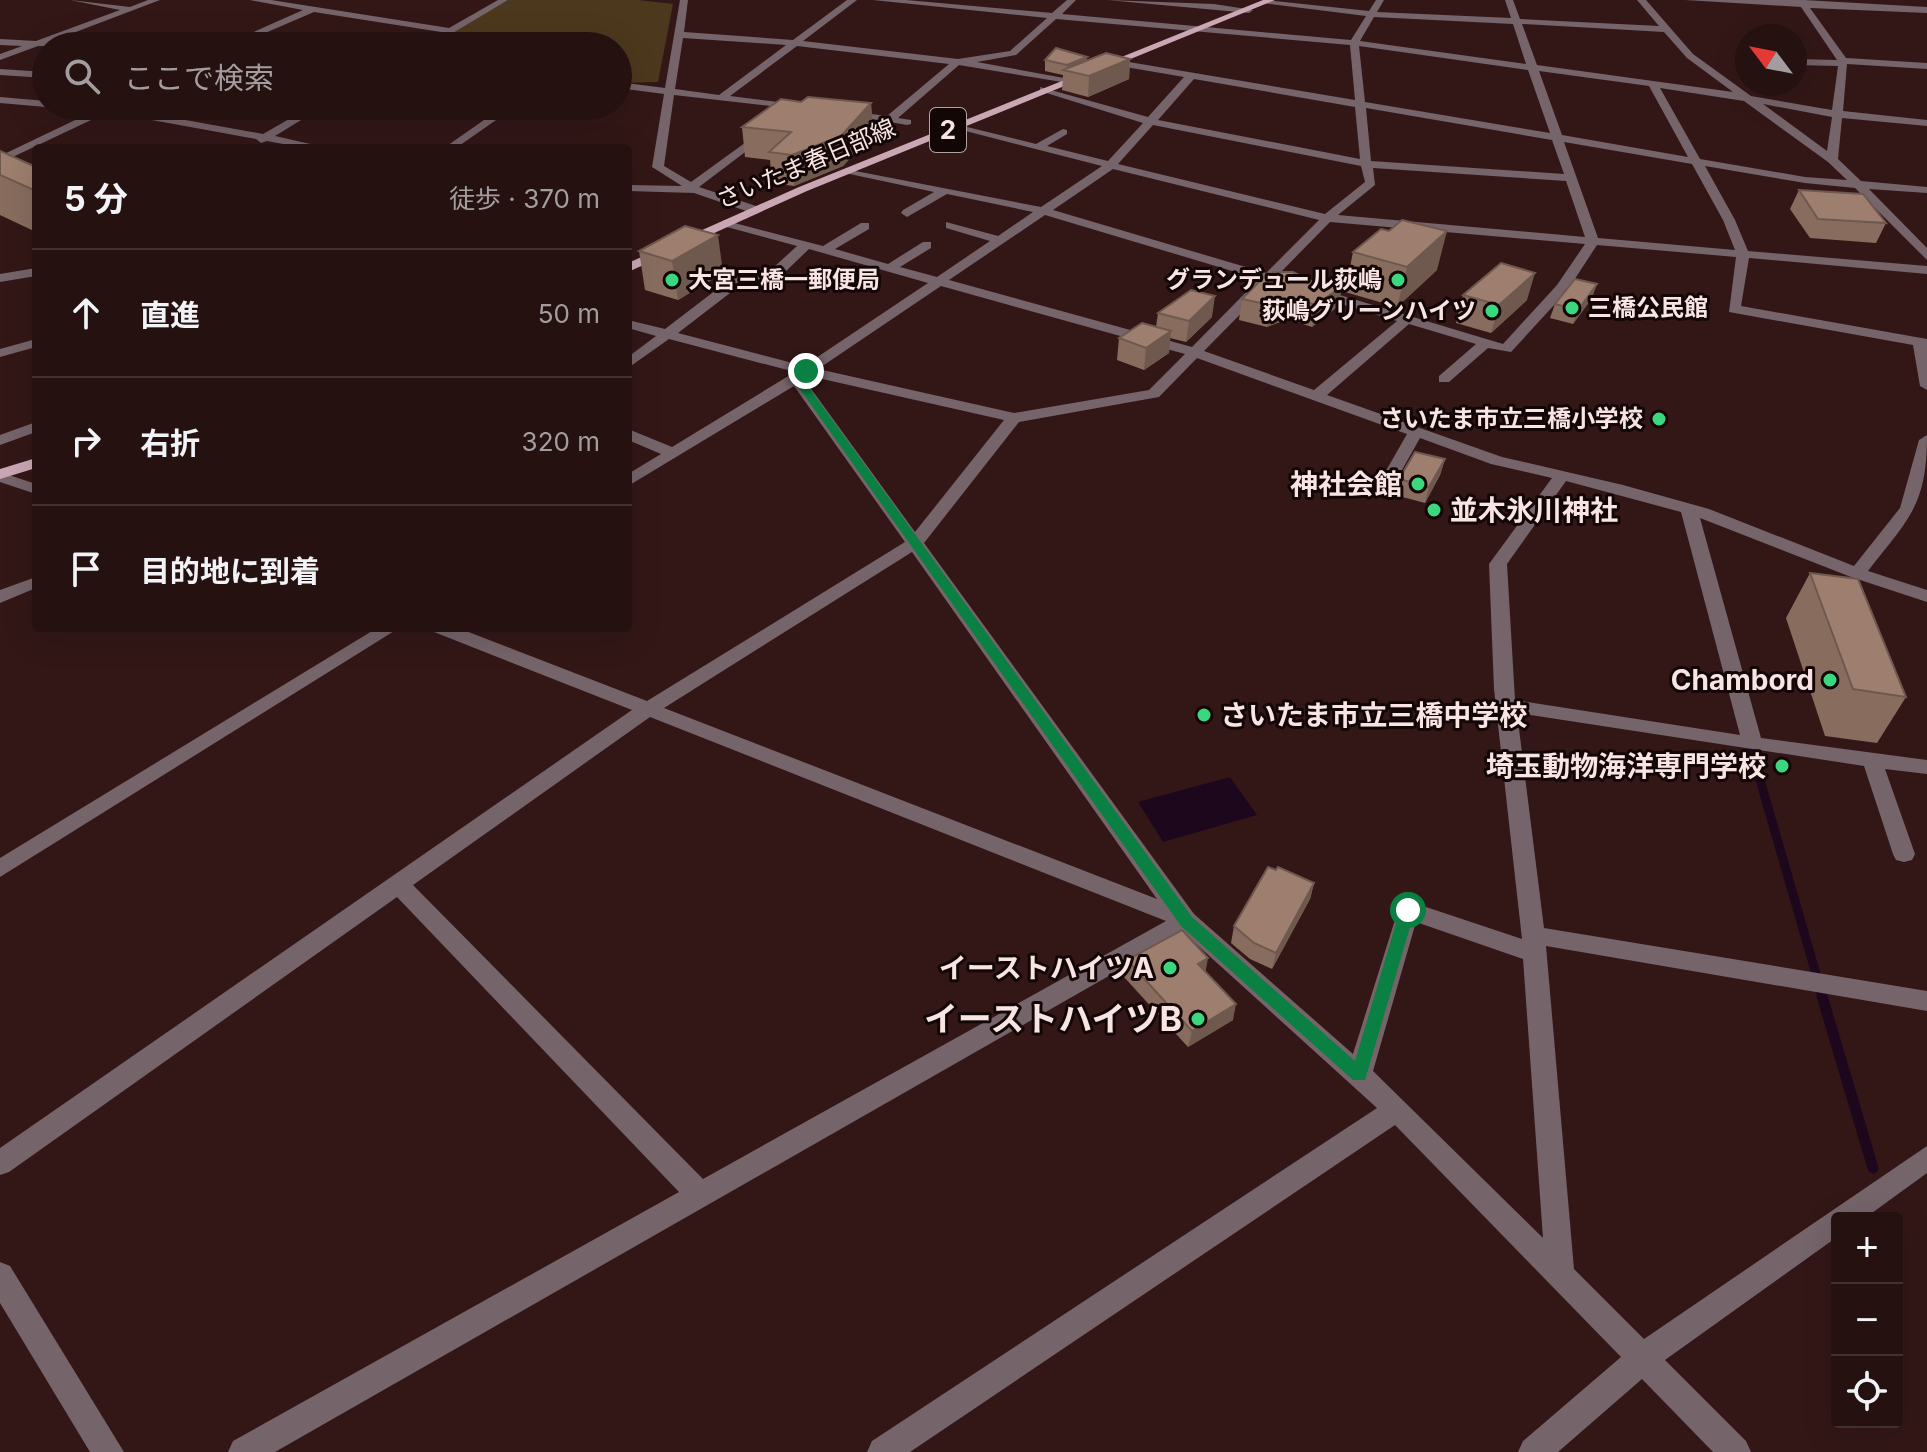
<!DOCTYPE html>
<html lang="ja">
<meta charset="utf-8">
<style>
:root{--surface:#261111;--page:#2e1a1a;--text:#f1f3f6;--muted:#a49d9f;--line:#423131}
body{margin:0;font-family:Inter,"Noto Sans JP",sans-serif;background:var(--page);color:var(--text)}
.controls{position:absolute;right:24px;bottom:24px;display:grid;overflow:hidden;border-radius:8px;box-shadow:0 8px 32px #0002}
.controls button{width:72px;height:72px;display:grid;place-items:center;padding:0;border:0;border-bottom:2px solid var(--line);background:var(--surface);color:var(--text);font:40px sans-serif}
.compass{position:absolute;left:1735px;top:24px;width:72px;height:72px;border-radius:50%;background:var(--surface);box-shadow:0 8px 32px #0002;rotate:302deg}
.stop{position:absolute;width:24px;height:24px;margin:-18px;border:6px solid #0b8043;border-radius:50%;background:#fff}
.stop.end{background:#0b8043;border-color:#fff;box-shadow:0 2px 8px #0008}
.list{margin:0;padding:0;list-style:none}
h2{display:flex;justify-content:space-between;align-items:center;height:104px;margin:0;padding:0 32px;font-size:34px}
h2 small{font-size:26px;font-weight:400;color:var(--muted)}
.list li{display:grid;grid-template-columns:52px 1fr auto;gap:24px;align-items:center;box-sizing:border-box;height:128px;padding:0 32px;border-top:2px solid var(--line)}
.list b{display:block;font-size:30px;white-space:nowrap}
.list em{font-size:26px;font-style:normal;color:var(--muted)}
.icon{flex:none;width:44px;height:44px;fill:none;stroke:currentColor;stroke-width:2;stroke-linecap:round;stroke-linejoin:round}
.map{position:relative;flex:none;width:1927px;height:1452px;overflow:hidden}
.search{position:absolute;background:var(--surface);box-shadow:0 8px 32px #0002;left:32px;top:32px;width:600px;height:88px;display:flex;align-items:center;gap:20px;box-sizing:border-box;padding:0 28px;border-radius:44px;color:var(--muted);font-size:30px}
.panel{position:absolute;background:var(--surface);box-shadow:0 8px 32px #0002;left:32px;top:144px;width:600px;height:488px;border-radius:8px}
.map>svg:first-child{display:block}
.green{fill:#4c381d}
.water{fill:#1d071c}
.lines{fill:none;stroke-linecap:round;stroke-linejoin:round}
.stream-far2{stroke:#1d071c;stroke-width:4}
.stream-far1{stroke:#1d071c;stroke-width:9}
.stream{stroke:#1d071c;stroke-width:11}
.minor{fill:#75646a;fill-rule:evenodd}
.major{fill:#cba7b4;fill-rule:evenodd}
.wall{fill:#886d5f}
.shaded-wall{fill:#6f594e}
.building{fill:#9e7f6f;stroke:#6f594e;stroke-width:2}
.route{fill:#0b8043}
.poi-dot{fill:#3ad77f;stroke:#130706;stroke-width:3}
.labels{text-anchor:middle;stroke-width:6;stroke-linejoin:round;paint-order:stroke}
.far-street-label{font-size:24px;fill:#f8e4e3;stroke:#130706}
.far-poi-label{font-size:24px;font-weight:bold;fill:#f8e4e3;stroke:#130706;text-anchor:end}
.shield{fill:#130706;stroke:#b3a2a1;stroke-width:2}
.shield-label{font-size:26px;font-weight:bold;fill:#f8e4e3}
.poi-label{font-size:28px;font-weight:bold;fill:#f8e4e3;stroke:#130706;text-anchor:end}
.near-poi-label{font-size:34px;font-weight:bold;fill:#f8e4e3;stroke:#130706;text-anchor:end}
</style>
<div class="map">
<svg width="1927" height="1452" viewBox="0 0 1927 1452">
<rect width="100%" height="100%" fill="#331717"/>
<path class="green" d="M508,0H638L673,4L658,82L618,83V46H427Z"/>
<path class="water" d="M1230,777L1257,815L1163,842L1138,802Z"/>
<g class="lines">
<path class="stream-far2" d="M257,36L389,46"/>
<g class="stream-far1">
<path d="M1752,752L1816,974"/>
<path d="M1820,990L1822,998"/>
</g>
<path class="stream" d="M1822,996L1873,1168"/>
<g class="minor">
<path d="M70,0L130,7L148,0H160L52,41L102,46H38L0,60V54L22,46L0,45V39L36,41L120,10Z"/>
<path d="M250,0H271L449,28L498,0H508L431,46H419L441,32L314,12L235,46H222L303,10Z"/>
<path d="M680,0H688L684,32L793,40L847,0H857L803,41L958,59L1010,51L1047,18L873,0H906L1052,13L1067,0H1076L1062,14L1351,40L1366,16L1261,3L1265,0L1369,11L1376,0H1384L1377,12L1511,18L1505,0H1513L1520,19L1659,26L1637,0H1646L1693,54L1751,96L1832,110L1838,66L1795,65V59L1837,60L1801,7L1685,0H1804L1927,7V13L1810,8L1846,58L1927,63V69L1847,64L1843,111L1927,120V126L1842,118L1838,159L1861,181L1927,187V193L1869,189L1927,248V260L1855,188L1805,183L1705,166L1735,220L1748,251L1927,266V274L1749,258L1741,306L1927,339V390L1920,386L1913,345L1729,312L1736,257L1597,245L1567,291L1511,352L1488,348L1449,382H1439V376L1476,344L1409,324L1327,395L1502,457L1623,485L1709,509L1854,566L1900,508L1919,440L1927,435C1927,506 1909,518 1868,571L1927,590V602L1851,577L1700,518L1761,738L1927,760V774L1885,769L1915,854L1912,860L1904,862L1896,860L1893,854L1864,766L1517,713L1544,928L1927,991V1011L1546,946L1574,1269L1644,1339L1927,1146V1173L1865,1218H1837V1237L1665,1360L1746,1441L1751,1452H1713L1642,1379L1558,1452H1518L1523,1441L1621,1357L1395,1125L910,1452H867L872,1441L1377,1108L1184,933L275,1452H228L233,1441L679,1192L397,897L9,1172L0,1175V1148L632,710L434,632L432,628H458L647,701L905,542L794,386L628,486V474L661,454L628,440V429L672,447L795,372L669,339L628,368V357L656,336L628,328V320L665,329L733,277L774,267L797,246L723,226V220L823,246L861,223H869V229L835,249L888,264L923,242H931V248L900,267L937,277L990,241L946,228V222L998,236L1033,212L947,194L907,217L901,213L903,210L934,192L845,173V169L1041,207L1102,166L950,127L955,124L1036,144L1063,129L1067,130V134L1047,146L1108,161L1143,123L1040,91V87L1148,117L1184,77L1108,64L1111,59L1355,100L1350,45L1056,19L1016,55L977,62L1064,78L1068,83L959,65L898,118L911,120V124L907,125L843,114L848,111L887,116L949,64L797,46L730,96L801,105L805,106V110L674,95L664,166L691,182L760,132L769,134L699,187L759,207V213L755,214L694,193L628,191V185L682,186L652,167L664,94L618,88V82L665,88ZM1374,17L1513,24L1526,64L1360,41ZM1522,24L1664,32L1687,58L1733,92L1537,65ZM683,38L786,45L719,95L675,89ZM1359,46L1528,70L1550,133L1365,102ZM1539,71L1649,86L1688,157L1562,135ZM1194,79L1355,107L1360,159L1158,120ZM1660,88L1744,101L1828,162L1847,180L1805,177L1700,159ZM1763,104L1832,117L1827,151ZM1366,108L1552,140L1564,174L1371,161ZM1153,125L1361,166L1365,182L1325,214L1118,164ZM1564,142L1692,164L1723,220L1735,250L1598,238ZM1373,168L1566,181L1585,237L1338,215L1375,185ZM1113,169L1319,220L1266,273L1053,210ZM1045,215L1259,279L1192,347L949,280ZM1330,222L1585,244L1557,285L1503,344L1313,287L1308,288V294L1397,321L1314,390L1204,351L1271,283L1283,284V278L1277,276ZM809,249L928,283L804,366L678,333L743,283L784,273ZM941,286L1185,354L1149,390L1014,413L818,369ZM1197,358L1407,434L1375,490L1377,493H1389L1420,438L1491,464L1552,478L1489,564L1494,689L1522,939L1408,901L1400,904L1353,1054L1194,914L924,543L1019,422L1159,397ZM809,376L1004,420L915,532L804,379ZM1566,481L1681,512L1740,735L1515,700L1507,564ZM912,552L1157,899L664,708ZM650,717L1166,921L703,1179L413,885ZM1416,922L1523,959L1543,1238L1373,1071Z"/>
<path d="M1107,0L1214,4L1253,10L1249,13Z"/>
<path d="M1745,56L1747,57V63L1740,59Z"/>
<path d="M0,69L46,72V78L0,75Z"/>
<path d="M0,97L46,101V106H50L46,107L0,103Z"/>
<path d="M66,106H108L263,134L312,106H324L275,136L328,148H305L267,141L261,143L256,139L108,112L0,163V156L94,111Z"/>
<path d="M504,106H516L456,148H444Z"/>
<path d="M36,268V276L0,282V274Z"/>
<path d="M36,339V347L0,357V349Z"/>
<path d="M36,422V432L0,445V435Z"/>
<path d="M0,472L36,484V494L0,482Z"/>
<path d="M36,577V588L0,603V590Z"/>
<path d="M377,628H399L0,877V858Z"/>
<path d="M0,1262L10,1266L124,1452H90L0,1303Z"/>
</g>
<g class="major">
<path d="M1263,0H1275L807,191L628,272V263L799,187Z"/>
<path d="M36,458V468L0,479V469Z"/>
</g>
</g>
<g class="wall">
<path d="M1130,59L1129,79L1088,97L1062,90L1063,75L1045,71V60Z"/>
<path d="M801,102L871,103L873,133L843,166L794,186L772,183L770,160L745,157L742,127Z"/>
<path d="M0,151L36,167V232L0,215Z"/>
<path d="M1799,190L1886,223L1876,243L1810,238L1790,209Z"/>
<path d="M639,251L723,273L678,300L645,290Z"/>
<path d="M1353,252L1437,270L1397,307L1345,292Z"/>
<path d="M1313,282L1342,286L1338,306L1312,327L1288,319L1267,327L1239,320L1242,299Z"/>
<path d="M1463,295L1527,300L1491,333L1456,323Z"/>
<path d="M1592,298L1573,324L1550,318L1555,304Z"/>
<path d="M1158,313L1212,317L1186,342L1170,338L1169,353L1144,370L1117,360L1119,338L1156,327Z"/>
<path d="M1445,459L1440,475L1425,503L1395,495L1399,479Z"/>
<path d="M1810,573L1906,697L1877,743L1825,736L1786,618Z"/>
<path d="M1276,870L1314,883L1310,899L1272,969L1250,959L1231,943L1234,926Z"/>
<path d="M1127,960L1205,971L1233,1020L1188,1047L1124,977Z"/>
</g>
<g class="shaded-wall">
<path d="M1087,57L1086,68L1067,70V65Z"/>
<path d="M1130,59L1129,79L1088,97L1089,76Z"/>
<path d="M871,103L873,133L843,166L794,186L792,155Z"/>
<path d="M1447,231L1437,270L1397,307L1407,267Z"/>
<path d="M718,235L723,273L678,300L672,261Z"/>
<path d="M1535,273L1527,300L1491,333L1499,305Z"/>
<path d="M1597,284L1592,298L1573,324L1578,310Z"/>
<path d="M1342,286L1338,306L1312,327L1316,305Z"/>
<path d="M1215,296L1212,317L1186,342L1189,321Z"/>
<path d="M1292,298L1288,319L1267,327L1270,305Z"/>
<path d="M1171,331L1169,353L1144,370L1146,348Z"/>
<path d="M1445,459L1440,475L1425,503L1429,487Z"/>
<path d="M1314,883L1310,899L1272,969L1276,953Z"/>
<path d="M1208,958L1205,975L1198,964Z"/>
<path d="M1236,1004L1233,1020L1188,1047L1192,1031Z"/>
</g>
<g class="building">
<path d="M1056,48L1087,57L1067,65L1045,60Z"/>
<path d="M1106,53L1130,59L1089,76L1063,70Z"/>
<path d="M808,97L871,103L841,136L792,155L769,152L791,132L742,127L781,99L801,102Z"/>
<path d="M0,151L36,167V191L0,175Z"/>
<path d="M1799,190L1863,194L1886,223L1818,219Z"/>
<path d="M1402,220L1447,231L1407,267L1353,252L1381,229L1389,231Z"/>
<path d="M685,226L718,235L672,261L639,251Z"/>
<path d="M1501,263L1535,273L1499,305L1463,295Z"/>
<path d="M1274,272H1293L1313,282L1318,278L1342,286L1316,305L1292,298L1270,305L1242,299L1263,278Z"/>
<path d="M1575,279L1597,284L1578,310L1555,304Z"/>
<path d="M1191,290L1215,296L1189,321L1158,313Z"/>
<path d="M1142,323L1171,331L1146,348L1119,338Z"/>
<path d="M1415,452L1445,459L1429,487L1399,479Z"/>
<path d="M1810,573L1858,579L1906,697L1853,689Z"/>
<path d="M1268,867L1276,870L1278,867L1314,883L1276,953L1254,943L1234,926Z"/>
<path d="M1182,930L1208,958L1198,964L1236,1004L1192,1031L1127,960Z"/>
</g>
<path class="route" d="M802,369L810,371L802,378L1192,917L1355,1061L1400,910L1402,906H1413L1415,910L1365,1080H1353L1181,926L792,378Z"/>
<g class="poi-dot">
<circle cx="672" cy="280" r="8"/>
<circle cx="1398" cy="280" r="8"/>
<circle cx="1572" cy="308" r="8"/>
<circle cx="1492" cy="311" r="8"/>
<circle cx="1659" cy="419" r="8"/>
<circle cx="1418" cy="484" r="8"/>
<circle cx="1434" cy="510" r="8"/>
<circle cx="1830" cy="680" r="8"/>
<circle cx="1204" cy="715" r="8"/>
<circle cx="1782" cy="766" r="8"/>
<circle cx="1170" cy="968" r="8"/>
<circle cx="1198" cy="1019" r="8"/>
</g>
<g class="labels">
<g class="far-street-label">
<text transform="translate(806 164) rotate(-23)" y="8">さいたま春日部線</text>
</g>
<g class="far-poi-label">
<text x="688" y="288" text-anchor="start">大宮三橋一郵便局</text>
<text x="1382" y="288">グランデュール荻嶋</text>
<text x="1588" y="316" text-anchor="start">三橋公民館</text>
<text x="1476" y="319">荻嶋グリーンハイツ</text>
<text x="1643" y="427">さいたま市立三橋小学校</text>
</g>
<rect class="shield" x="930" y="108" width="36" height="44" rx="6"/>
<g class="shield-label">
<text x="948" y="139">2</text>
</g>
<g class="poi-label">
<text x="1402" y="494">神社会館</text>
<text x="1450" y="520" text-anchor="start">並木氷川神社</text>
<text x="1814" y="690">Chambord</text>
<text x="1220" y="725" text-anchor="start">さいたま市立三橋中学校</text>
<text x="1766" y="776">埼玉動物海洋専門学校</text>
<text x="1154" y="978">イーストハイツA</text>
</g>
<g class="near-poi-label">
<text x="1182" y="1031">イーストハイツB</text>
</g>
</g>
</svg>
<div class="controls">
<button>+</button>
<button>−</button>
<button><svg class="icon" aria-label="locate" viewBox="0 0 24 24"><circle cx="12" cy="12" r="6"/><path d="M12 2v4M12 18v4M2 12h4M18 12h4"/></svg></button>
</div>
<svg class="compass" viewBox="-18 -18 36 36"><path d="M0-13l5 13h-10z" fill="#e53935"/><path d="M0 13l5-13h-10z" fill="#a49d9f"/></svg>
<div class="stop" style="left:1408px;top:910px"></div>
<div class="stop end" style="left:806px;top:371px"></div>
<div class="search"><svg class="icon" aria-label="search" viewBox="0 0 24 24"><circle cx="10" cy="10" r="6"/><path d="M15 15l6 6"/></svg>ここで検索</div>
<section class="panel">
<h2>5 分<small>徒歩 · 370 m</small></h2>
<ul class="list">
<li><svg class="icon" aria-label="ahead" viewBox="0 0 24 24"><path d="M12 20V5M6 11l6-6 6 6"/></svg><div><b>直進</b></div><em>50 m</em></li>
<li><svg class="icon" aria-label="right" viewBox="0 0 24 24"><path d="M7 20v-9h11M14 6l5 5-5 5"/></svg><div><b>右折</b></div><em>320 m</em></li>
<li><svg class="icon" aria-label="arrive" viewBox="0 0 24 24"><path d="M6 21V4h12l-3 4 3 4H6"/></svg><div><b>目的地に到着</b></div></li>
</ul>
</section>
</div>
